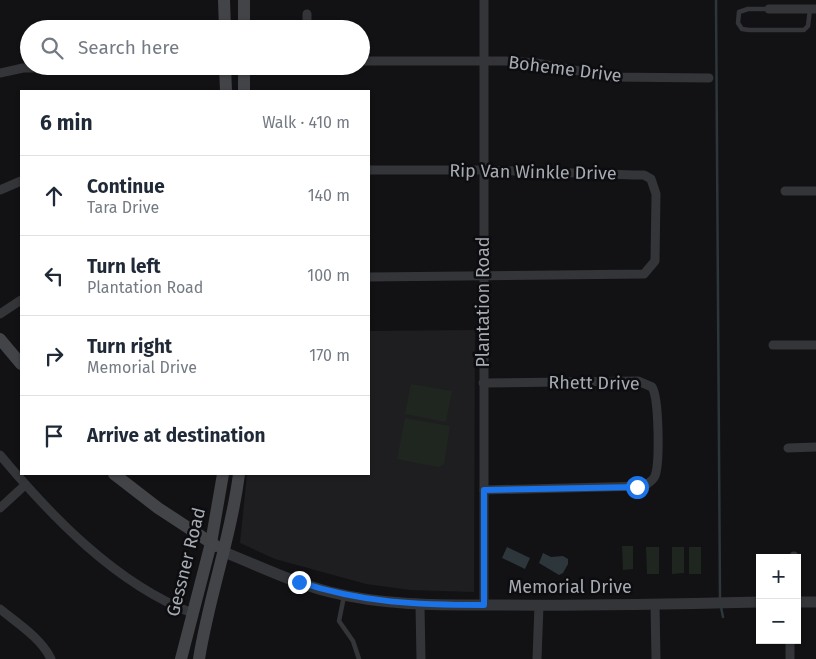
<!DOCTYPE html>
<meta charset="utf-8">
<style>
:root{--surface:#fff;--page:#f6f6f7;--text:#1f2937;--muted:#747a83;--line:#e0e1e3}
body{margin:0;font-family:"Fira Sans",sans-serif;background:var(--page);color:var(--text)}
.controls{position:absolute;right:15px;bottom:15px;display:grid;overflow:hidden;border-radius:0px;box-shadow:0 1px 4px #0004}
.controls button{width:45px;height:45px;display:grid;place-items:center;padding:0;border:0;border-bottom:1px solid var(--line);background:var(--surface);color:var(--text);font:25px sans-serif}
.stop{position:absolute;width:15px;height:15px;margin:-11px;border:4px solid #1a73e8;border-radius:50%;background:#fff}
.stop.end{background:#1a73e8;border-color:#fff;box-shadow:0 1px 5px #0008}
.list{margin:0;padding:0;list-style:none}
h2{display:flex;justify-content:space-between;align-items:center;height:65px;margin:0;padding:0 20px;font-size:21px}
h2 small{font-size:16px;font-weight:400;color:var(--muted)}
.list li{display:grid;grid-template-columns:32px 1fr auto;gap:15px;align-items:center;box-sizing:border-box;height:80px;padding:0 20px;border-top:1px solid var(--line)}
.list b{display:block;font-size:19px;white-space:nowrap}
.list p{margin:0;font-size:16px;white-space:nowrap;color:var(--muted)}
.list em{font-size:16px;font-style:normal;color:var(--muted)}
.icon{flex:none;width:28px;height:28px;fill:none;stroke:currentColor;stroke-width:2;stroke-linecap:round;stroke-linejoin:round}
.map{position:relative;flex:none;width:816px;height:659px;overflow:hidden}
.search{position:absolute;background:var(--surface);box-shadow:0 1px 4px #0004;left:20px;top:20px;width:350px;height:55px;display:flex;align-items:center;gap:12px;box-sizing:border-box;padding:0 18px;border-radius:28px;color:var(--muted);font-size:19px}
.panel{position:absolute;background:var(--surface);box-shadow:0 1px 4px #0004;left:20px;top:90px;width:350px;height:385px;border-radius:0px}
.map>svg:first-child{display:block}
.built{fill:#1e1e20}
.green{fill:#1f261f}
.water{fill:#2c363b}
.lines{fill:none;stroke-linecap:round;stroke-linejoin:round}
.stream{stroke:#2c363b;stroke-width:2.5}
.service{stroke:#333538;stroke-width:4.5}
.minor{stroke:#333538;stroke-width:9}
.tertiary{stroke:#333538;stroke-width:11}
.secondary{stroke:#424448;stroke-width:12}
.route{stroke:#1a73e8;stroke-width:6}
.labels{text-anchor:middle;stroke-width:5;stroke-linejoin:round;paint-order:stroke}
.street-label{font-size:18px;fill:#a5aab3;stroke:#0d0d0f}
</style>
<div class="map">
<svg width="816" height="659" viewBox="0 0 816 659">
<rect width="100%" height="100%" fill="#121214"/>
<path class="built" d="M475,330L474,592L410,590L366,584L275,559L240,543L247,474H369V331Z"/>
<g class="green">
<path d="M411,384L452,391L446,422L405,414Z"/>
<path d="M405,418L450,426L444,464L438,467L397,459Z"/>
<path d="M622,546H633V569L623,570Z"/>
<path d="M646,547H659V574H647Z"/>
<path d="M672,547H684V573L672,574Z"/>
<rect x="689" y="547" width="12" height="27"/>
</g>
<g class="water">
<path d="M507,547L530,558L525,569L502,558Z"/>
<path d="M543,553L551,557L563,556L568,559V564L563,573L559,575L539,563Z"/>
</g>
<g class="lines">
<g class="stream">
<path d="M716,0L720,599"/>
<path d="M721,607L723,617"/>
</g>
<g class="service">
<path d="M769,9H748L739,12L738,23L742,29L749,30H804L808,26L810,9"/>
<path d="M344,596L339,621L353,641L359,659"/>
</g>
<g class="minor">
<path d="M484,0V605"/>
<path d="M769,9H816"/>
<path d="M307,14V29"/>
<path d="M361,61H506L536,63L612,77L709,78"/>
<path d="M0,73L23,68H42L244,69L270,66"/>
<path d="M369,170H483L634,175H644L651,179L656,194L655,261L644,274L369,277"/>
<path d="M0,190L21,181"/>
<path d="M785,191H816"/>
<path d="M0,314L21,300"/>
<path d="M773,345H816"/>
<path d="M483,383L638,381L652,387C659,398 660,463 655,476C653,481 648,483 644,486L484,490"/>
<path d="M788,448L816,447"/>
<path d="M0,455C51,516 116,584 192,613"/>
<path d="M0,508L25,485"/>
<path d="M794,556V558"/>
<path d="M655,604L656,659"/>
<path d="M420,605L421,659"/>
<path d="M0,609C17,623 41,638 51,659"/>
<path d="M537,659L539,605"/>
<path d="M790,659V640"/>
</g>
<g class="tertiary">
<path d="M224,552C259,566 294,583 330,592C385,606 443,605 499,605C586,606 673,604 760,602"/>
<path d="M797,602H816"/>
</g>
<g class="secondary">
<path d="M224,0L225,29"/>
<path d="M244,0V29"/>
<path d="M225,66L226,91"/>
<path d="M244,91V66"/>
<path d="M0,339L21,364"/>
<path d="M114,474L158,508L216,546"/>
<path d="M181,659L211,543L223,474"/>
<path d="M199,659C209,596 231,537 239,474"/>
</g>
</g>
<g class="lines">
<path class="route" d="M299,582C363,603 417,605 484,605V490L637,487"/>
</g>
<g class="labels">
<g class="street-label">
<text transform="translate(565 69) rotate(7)" y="6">Boheme Drive</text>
<text transform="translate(533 172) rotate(1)" y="6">Rip Van Winkle Drive</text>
<text transform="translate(483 302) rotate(-90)" y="6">Plantation Road</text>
<text transform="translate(594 383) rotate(1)" y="6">Rhett Drive</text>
<text transform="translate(186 562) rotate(-76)" y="6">Gessner Road</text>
<text x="570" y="593">Memorial Drive</text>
</g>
</g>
</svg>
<div class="controls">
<button>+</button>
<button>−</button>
</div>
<div class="stop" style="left:637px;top:487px"></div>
<div class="stop end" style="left:299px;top:582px"></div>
<div class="search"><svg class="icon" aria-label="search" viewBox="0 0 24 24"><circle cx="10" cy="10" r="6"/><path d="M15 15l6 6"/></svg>Search here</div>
<section class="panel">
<h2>6 min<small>Walk · 410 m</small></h2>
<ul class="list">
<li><svg class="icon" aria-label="ahead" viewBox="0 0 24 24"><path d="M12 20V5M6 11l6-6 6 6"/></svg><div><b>Continue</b><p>Tara Drive</p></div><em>140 m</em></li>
<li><svg class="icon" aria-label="left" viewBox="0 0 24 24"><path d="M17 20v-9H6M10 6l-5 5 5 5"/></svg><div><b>Turn left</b><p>Plantation Road</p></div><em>100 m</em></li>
<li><svg class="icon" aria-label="right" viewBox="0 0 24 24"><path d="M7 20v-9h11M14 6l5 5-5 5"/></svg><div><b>Turn right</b><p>Memorial Drive</p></div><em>170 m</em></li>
<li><svg class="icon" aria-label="arrive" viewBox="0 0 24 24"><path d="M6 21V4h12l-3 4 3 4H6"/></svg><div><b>Arrive at destination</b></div></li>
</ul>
</section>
</div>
